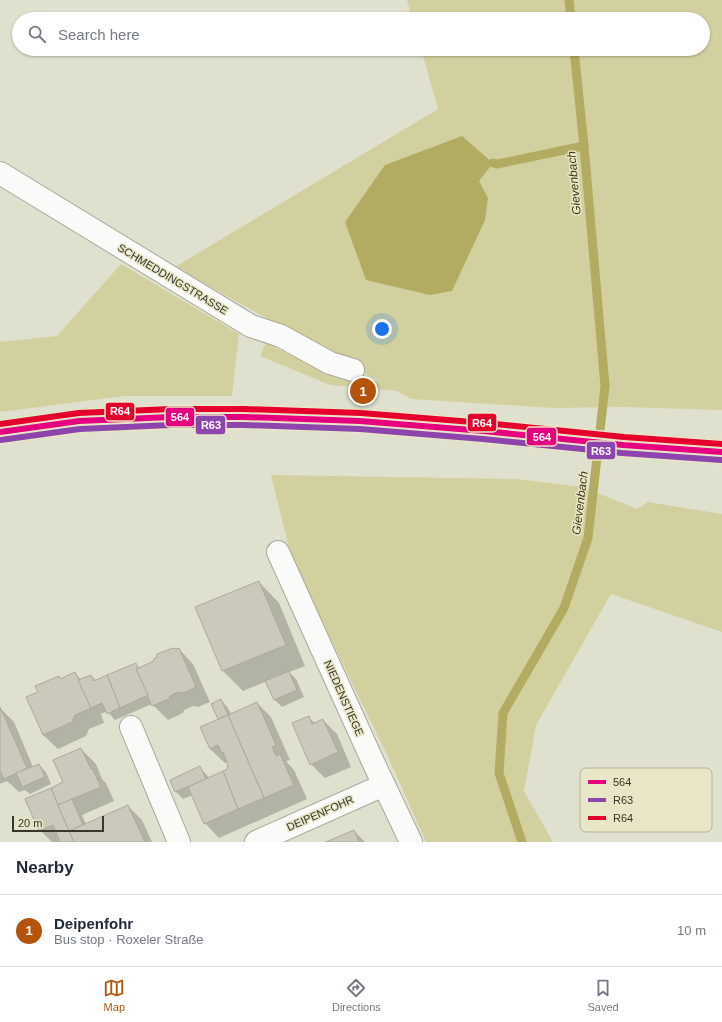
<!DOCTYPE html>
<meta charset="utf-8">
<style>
:root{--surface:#fff;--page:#f2f2f3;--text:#1f2937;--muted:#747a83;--line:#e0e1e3;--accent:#b45309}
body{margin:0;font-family:Helvetica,sans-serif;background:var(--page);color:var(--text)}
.scale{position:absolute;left:12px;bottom:10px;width:92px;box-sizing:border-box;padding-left:4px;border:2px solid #38372b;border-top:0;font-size:11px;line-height:14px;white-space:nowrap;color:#38372b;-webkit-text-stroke:3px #e8e6c7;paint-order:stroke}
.you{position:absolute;left:382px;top:329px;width:14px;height:14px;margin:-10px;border:3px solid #fff;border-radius:50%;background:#1a73e8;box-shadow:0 0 0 6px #1a73e833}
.badge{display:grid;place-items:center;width:26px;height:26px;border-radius:50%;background:var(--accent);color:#fff;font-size:13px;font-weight:700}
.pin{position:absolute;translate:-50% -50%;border:2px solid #fff;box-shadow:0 1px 4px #0006}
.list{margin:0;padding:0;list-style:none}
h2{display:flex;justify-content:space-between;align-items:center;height:52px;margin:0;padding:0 16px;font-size:17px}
h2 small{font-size:13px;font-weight:400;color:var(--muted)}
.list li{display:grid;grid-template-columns:26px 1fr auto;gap:12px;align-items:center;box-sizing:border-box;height:72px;padding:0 16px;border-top:1px solid var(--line)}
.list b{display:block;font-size:15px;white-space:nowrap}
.list p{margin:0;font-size:13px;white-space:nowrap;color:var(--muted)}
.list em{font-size:13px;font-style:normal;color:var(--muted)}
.icon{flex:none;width:22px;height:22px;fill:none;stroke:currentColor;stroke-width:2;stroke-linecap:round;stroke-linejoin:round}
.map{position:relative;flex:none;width:722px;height:842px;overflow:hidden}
.search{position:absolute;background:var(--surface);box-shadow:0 1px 3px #0004;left:12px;right:12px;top:12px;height:44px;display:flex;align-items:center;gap:10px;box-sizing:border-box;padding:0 14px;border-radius:22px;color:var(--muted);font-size:15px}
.sheet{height:124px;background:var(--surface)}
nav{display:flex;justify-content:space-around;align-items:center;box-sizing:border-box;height:56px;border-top:1px solid var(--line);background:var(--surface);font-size:11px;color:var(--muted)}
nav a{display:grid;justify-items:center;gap:2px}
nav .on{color:var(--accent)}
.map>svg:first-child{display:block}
.green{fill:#d3d09f;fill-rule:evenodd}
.water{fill:#b2ac63}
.shadow{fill:#0003}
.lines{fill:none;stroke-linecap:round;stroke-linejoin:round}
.stream{stroke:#b2ac63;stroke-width:9}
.building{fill:#cac9bc;stroke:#aaa99c}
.minor-casing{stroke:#a8a89b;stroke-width:24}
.major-casing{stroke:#a8a89b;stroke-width:24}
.minor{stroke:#fafaf8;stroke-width:22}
.major{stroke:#fafaf8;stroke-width:22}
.bus-1-casing{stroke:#e8e6c7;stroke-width:9}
.bus-2-casing{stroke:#e8e6c7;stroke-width:9}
.bus-3-casing{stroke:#e8e6c7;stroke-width:9}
.bus-1{stroke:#e5007d;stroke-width:6}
.bus-2{stroke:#8e44ad;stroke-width:6}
.bus-3{stroke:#e4002b;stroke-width:6}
.labels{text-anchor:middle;stroke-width:3;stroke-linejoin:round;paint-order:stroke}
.street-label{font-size:11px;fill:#38372b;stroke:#e8e6c7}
.water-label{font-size:12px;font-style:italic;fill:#3d3910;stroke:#e8e6c7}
.key{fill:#e8e6c7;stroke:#b3b298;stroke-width:1}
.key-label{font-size:11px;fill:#38372b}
.line-badge{stroke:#e8e6c7;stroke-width:1.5}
.badge-label{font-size:11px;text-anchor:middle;font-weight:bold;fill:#fff}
</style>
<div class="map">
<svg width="722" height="842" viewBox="0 0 722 842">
<rect width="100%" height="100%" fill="#e0e0cf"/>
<g class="green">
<path d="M407,0H722V410L622,407L554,408L411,399L397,391L330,385L260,356L266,343L334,377L346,380L379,381L175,267L438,109L421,49H703V19H412ZM462,136L478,181L488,198L430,295Z"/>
<path d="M121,264L239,334L232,396H124L0,412V342L57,336Z"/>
<path d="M271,475L517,479L583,487L637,509L648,502L722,514V632L611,594L536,725L524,791L553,842H426L389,759L319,615L289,548Z"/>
</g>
<path class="water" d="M462,136L493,163L479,181L488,198L485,220L452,291L430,295L366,280L345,222L385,165Z"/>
<g class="shadow">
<path d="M259,582L279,603L305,666L289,672L296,679L304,697L282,707L275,700L267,681L243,691L222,670Z"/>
<path d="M179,649L193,664L210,702L198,707L193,706L184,710L183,713L168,720L152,704L115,720L107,711L101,714L104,723L89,729L86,736L58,749L43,735L39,692L59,677L61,680L75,673L81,680L91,676L97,681L135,664L140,668Z"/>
<path d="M221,700L228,708L231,714L257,703L271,717L290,760L286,761L294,770L307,799L219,838L205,823L193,795L183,799L176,792L171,780L200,768L207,775L209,779L227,771L229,765L228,762L225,763L210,749L220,719L219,718Z"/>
<path d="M0,708L14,722L33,767L39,765L46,772L51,784L30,794L25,790L19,792L7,781L0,784Z"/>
<path d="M308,717L315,723L323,720L337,734L351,767L325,778L311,764Z"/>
<path d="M81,749L96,764L102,779L106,783L114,801L82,815L86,824L128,806L142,820L152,842H52L40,830L26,799L64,783Z"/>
<path d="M354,831L365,842H328Z"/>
</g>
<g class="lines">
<g class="stream">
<path d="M569,0L571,19"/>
<path d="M493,163L497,164L584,146"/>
<path d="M522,842L499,773L503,713L564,608L588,538L605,386L584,146L574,49"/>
</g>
</g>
<g class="building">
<path d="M259,581L286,645L222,671L195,607Z"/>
<path d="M173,648L176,649L179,648L196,687L184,693L178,692L170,696L169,699L152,706L136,669L154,661L153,659L156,658L157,654Z"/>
<path d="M136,663L138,668L136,669L148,695L120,708L107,675Z"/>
<path d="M289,671L297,690L274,700L265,681Z"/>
<path d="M75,672L91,708L75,715L72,722L43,735L26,697L38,692L35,686L59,676L60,679Z"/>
<path d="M91,675L94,681L107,675L120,708L107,714L102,703L91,708L78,680Z"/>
<path d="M221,699L228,715L218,719L211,704Z"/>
<path d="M257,702L276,745L272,747L276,756L280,754L294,785L264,798L228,715Z"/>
<path d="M0,707L27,768L4,779L0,771Z"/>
<path d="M228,715L264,798L238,809L223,771L226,770L228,765L223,752L222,753L218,745L210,749L200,727Z"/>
<path d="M309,716L312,724L323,719L338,752L310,765L292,723Z"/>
<path d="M81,748L91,769L92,768L101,787L58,805L51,788L63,782L53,760Z"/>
<path d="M39,764L45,777L22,787L16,773Z"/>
<path d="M200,766L206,779L175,792L170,780Z"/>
<path d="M223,771L238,809L204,824L188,787Z"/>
<path d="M51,788L58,805L74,842H60L53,825L39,831L25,799Z"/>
<path d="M72,799L83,825L69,831L58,805Z"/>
<path d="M128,805L145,842H74L69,831Z"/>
<path d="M354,830L359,842H326Z"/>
</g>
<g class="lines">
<defs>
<g id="minor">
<path d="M0,173L251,326L281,336L330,363L353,370"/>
<path d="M278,552L374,764L411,842"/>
<path d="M131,727L179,842"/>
<path d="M256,842L384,785"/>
</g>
<path id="major" d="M0,432L79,421L171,417H244L360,421L484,431L623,445L722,452"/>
</defs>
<use href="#minor" class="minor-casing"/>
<use href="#major" class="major-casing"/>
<use href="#minor" class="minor"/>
<use href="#major" class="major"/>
<defs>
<path id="bus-1" d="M0,432L79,421L171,417H244L360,421L484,431L623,445L722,452"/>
<path id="bus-2" d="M1,440L80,429L171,425H244L360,429L483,439L622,453L721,460"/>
<path id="bus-3" d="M0,424L79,413L171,409H244L361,413L485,423L624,437L722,444"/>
</defs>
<use href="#bus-1" class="bus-1-casing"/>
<use href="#bus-2" class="bus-2-casing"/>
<use href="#bus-3" class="bus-3-casing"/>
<use href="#bus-1" class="bus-1"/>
<use href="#bus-2" class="bus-2"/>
<use href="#bus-3" class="bus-3"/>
</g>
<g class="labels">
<g class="street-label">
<text transform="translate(173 279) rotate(31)" y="4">SCHMEDDINGSTRASSE</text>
<text transform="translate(344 698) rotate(66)" y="4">NIEDENSTIEGE</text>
<text transform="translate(320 813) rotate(-24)" y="4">DEIPENFOHR</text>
</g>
<g class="water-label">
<text transform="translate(574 183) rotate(-95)" y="4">Gievenbach</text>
<text transform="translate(580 503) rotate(-83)" y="4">Gievenbach</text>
</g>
</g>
<rect x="580" y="768" width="132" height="64" rx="6" class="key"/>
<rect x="588" y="780" width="18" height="4" fill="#e5007d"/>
<rect x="588" y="798" width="18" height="4" fill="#8e44ad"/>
<rect x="588" y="816" width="18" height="4" fill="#e4002b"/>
<g class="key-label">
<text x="613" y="786">564</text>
<text x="613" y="804">R63</text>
<text x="613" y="822">R64</text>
</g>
<g class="line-badge">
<rect x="105" y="402" width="30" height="19" rx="4" fill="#e4002b"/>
<rect x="165" y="407" width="30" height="20" rx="4" fill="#e5007d"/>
<rect x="467" y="413" width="30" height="19" rx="4" fill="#e4002b"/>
<rect x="195" y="415" width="31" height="20" rx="4" fill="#8e44ad"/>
<rect x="526" y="427" width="31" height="19" rx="4" fill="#e5007d"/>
<rect x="586" y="441" width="30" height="19" rx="4" fill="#8e44ad"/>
</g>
<g class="badge-label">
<text x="120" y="415">R64</text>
<text x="180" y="421">564</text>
<text x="482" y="427">R64</text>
<text x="211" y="429">R63</text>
<text x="542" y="441">564</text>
<text x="601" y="455">R63</text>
</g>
</svg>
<div class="scale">20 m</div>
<div class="you"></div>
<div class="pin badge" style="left:363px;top:391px">1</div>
<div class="search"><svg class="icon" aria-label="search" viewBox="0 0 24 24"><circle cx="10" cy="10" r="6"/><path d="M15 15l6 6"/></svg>Search here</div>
</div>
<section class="sheet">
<h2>Nearby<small></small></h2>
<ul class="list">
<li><span class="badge">1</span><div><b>Deipenfohr</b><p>Bus stop · Roxeler Straße</p></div><em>10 m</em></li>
</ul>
</section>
<nav>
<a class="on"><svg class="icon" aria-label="map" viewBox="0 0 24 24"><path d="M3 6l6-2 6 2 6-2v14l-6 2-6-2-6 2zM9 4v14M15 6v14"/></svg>Map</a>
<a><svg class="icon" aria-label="directions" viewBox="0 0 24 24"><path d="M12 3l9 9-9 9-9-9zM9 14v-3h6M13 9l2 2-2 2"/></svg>Directions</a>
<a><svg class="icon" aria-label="saved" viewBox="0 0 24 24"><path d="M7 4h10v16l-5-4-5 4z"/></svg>Saved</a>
</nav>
